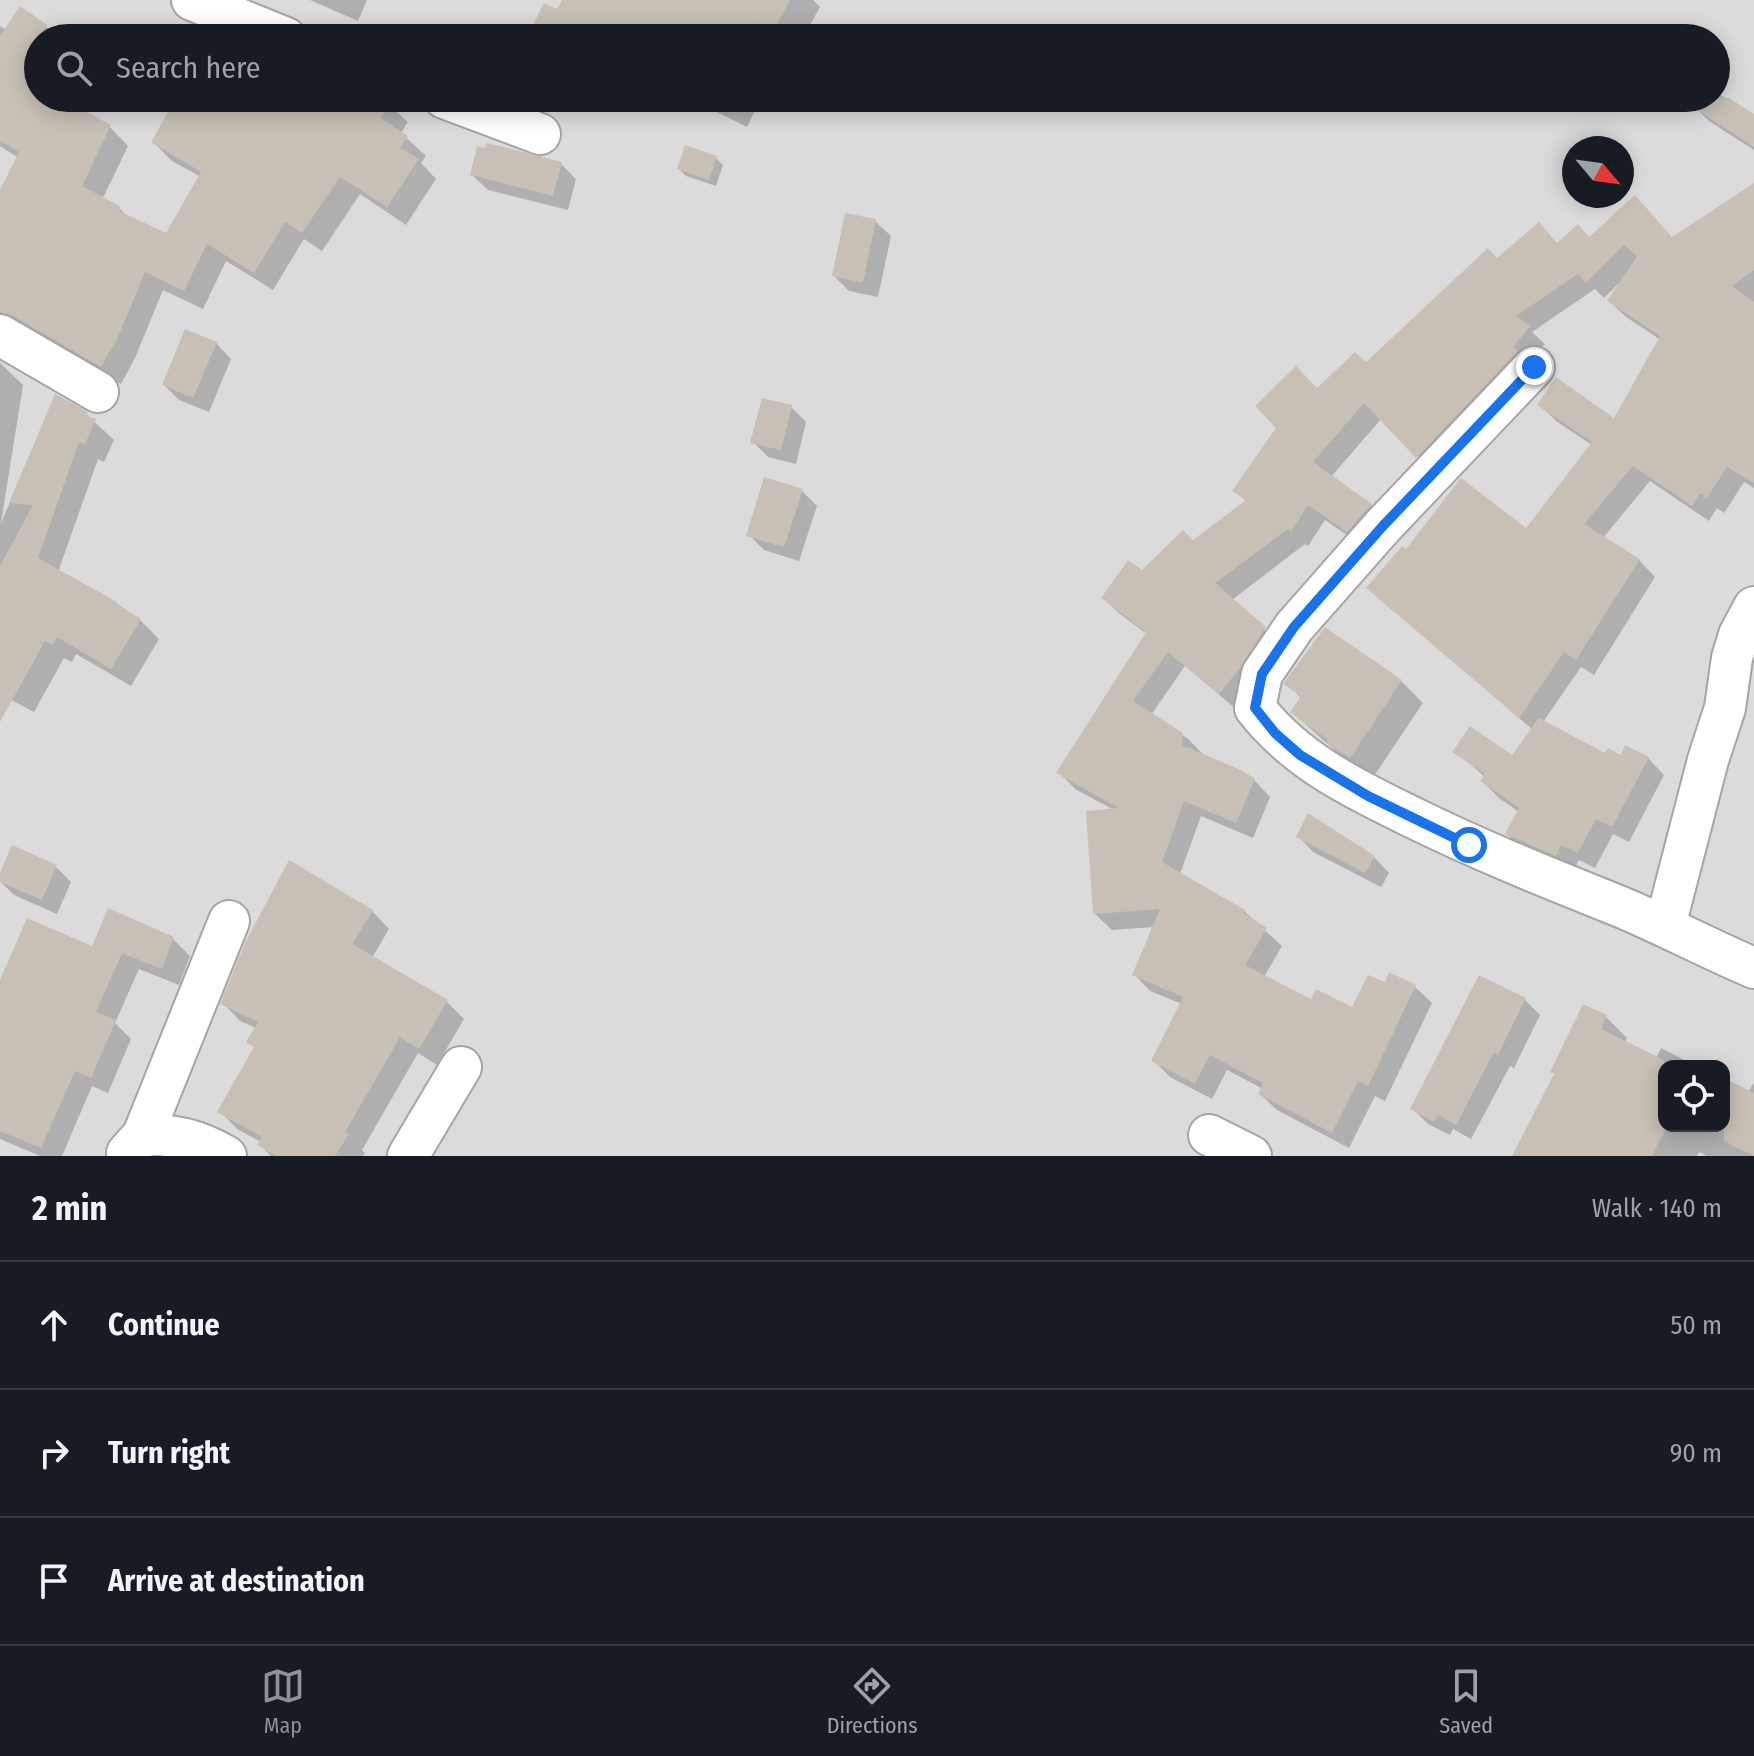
<!DOCTYPE html>
<meta charset="utf-8">
<style>
:root{--surface:#171b24;--page:#242831;--text:#f1f3f6;--muted:#9ea1a6;--line:#363941;--accent:#8c9099}
body{margin:0;font-family:"Fira Sans Condensed",sans-serif;background:var(--page);color:var(--text)}
.controls{position:absolute;right:24px;bottom:24px;display:grid;overflow:hidden;border-radius:16px;box-shadow:0 4px 20px #0003}
.controls button{width:72px;height:72px;display:grid;place-items:center;padding:0;border:0;border-bottom:2px solid var(--line);background:var(--surface);color:var(--text);font:40px sans-serif}
.compass{position:absolute;left:1562px;top:136px;width:72px;height:72px;border-radius:50%;background:var(--surface);box-shadow:0 4px 20px #0003;rotate:119deg}
.stop{position:absolute;width:24px;height:24px;margin:-18px;border:6px solid #1a73e8;border-radius:50%;background:#fff}
.stop.end{background:#1a73e8;border-color:#fff;box-shadow:0 2px 8px #0008}
.list{margin:0;padding:0;list-style:none}
h2{display:flex;justify-content:space-between;align-items:center;height:104px;margin:0;padding:0 32px;font-size:34px}
h2 small{font-size:26px;font-weight:400;color:var(--muted)}
.list li{display:grid;grid-template-columns:52px 1fr auto;gap:24px;align-items:center;box-sizing:border-box;height:128px;padding:0 32px;border-top:2px solid var(--line)}
.list b{display:block;font-size:30px;white-space:nowrap}
.list em{font-size:26px;font-style:normal;color:var(--muted)}
.icon{flex:none;width:44px;height:44px;fill:none;stroke:currentColor;stroke-width:2;stroke-linecap:round;stroke-linejoin:round}
.map{position:relative;flex:none;width:1754px;height:1156px;overflow:hidden}
.search{position:absolute;background:var(--surface);box-shadow:0 4px 20px #0003;left:24px;right:24px;top:24px;height:88px;display:flex;align-items:center;gap:20px;box-sizing:border-box;padding:0 28px;border-radius:44px;color:var(--muted);font-size:30px}
.sheet{height:488px;background:var(--surface)}
nav{display:flex;justify-content:space-around;align-items:center;box-sizing:border-box;height:112px;border-top:2px solid var(--line);background:var(--surface);font-size:22px;color:var(--muted)}
nav a{display:grid;justify-items:center;gap:4px}
nav .on{color:var(--accent)}
.map>svg:first-child{display:block}
.residential{fill:#dcdbdb;fill-rule:evenodd}
.shadow{fill:#0003}
.building{fill:#c8c0b6}
.lines{fill:none;stroke-linecap:round;stroke-linejoin:round}
.minor-casing{stroke:#a5a5a5;stroke-width:44}
.minor{stroke:#fff;stroke-width:40}
.route{stroke:#1a73e8;stroke-width:10}
</style>
<div class="map">
<svg width="1754" height="1156" viewBox="0 0 1754 1156">
<rect width="100%" height="100%" fill="#f0ede3"/>
<path class="residential" d="M0,0H1754V1156H0ZM38,38H1716V98H38ZM1574,148H1622V196H1574ZM1664,1066H1724V1126H1664Z"/>
<g class="shadow">
<path d="M310,0H367L358,21Z"/>
<path d="M564,0H813L820,7L803,38H528L558,12Z"/>
<path d="M20,9L62,38H38V98H94L83,112L110,127L128,146L102,200L120,209L129,218L166,236L201,177L172,161L153,142L179,98H381L408,122L401,133L426,156L421,163L436,179L406,225L360,194L322,251L304,239L273,290L226,261L203,309L163,290L135,358L121,384L32,333L0,340V194L19,158L0,146V26L6,30Z"/>
<path d="M1716,92L1754,117V150L1709,121L1694,106L1699,98H1716Z"/>
<path d="M688,98H761L747,127Z"/>
<path d="M487,150L561,164L576,179L568,210L488,190L472,175Z"/>
<path d="M716,158L723,165L716,186L686,176L679,169Z"/>
<path d="M1754,185V488L1744,482L1724,513L1717,508L1709,521L1650,481L1603,538L1639,560L1655,577L1594,675L1581,667L1543,722L1606,756L1648,758L1664,775L1629,842L1613,834L1595,868L1579,860L1573,871L1524,851L1507,834L1519,812L1499,798L1482,781L1485,777L1455,751L1512,757L1533,730L1369,588L1406,552L1527,530L1592,445L1556,421L1540,405L1615,421L1661,340L1626,317L1609,301L1620,285L1618,284L1604,298L1595,289L1532,332L1545,344L1434,472L1382,418L1331,477L1371,505L1387,521L1364,547L1325,520L1308,546L1305,544L1232,600L1282,645L1236,709L1185,666L1151,715L1187,738L1203,754L1254,780L1270,797L1253,838L1201,816L1180,874L1244,911L1282,946L1264,977L1312,1001L1353,1009L1386,985L1415,987L1432,1003L1385,1101L1375,1096L1349,1148L1277,1110L1260,1094L1263,1089L1227,1070L1212,1099L1170,1077L1153,1060L1182,1004L1150,991L1134,974L1154,927L1112,930L1095,914L1114,810L1075,789L1059,772L1147,634L1120,614L1103,598L1193,543L1247,502L1235,490L1317,391L1366,365L1498,260L1590,239H1673Z"/>
<path d="M875,221L891,236L878,297L849,291L834,276Z"/>
<path d="M216,343L231,359L209,412L179,400L164,385Z"/>
<path d="M0,363L23,385L1,523L56,396L86,414L114,440L104,462L98,459L58,572L116,603L140,620L159,639L131,686L76,654L72,662L64,658L34,712L0,694Z"/>
<path d="M791,407L806,422L796,464L768,457L753,442Z"/>
<path d="M802,491L817,506L799,561L764,550L749,535Z"/>
<path d="M1401,681L1423,703L1372,779L1350,764L1292,712L1301,698L1286,683Z"/>
<path d="M1298,836L1374,857L1389,873L1381,887L1313,852Z"/>
<path d="M56,867L71,882L57,914L14,895L0,881V878Z"/>
<path d="M372,911L389,929L372,958L447,1002L464,1019L437,1065L418,1053L362,1150L365,1153L363,1156H271L260,1145L261,1142L237,1129L220,1111L256,1048V1028L240,1021L223,1003Z"/>
<path d="M173,939L190,956L179,985L139,969L115,1023L131,1039L108,1093L92,1086L62,1156H40L0,1139V985L93,949Z"/>
<path d="M1479,977L1525,1000L1540,1015L1514,1068L1510,1066L1471,1139L1453,1129L1450,1135L1428,1124L1413,1109Z"/>
<path d="M1606,1017L1627,1038L1625,1043L1656,1058L1661,1048L1696,1066H1664V1126H1724V1080L1748,1092L1754,1083V1156H1707L1699,1152L1697,1156H1514Z"/>
</g>
<g class="building">
<path d="M562,0H790L773,32L757,23L748,38H526L544,3L557,9Z"/>
<path d="M20,6L47,25L38,38V98H61L111,125L82,186L121,207L119,211L166,233L201,172L151,142L176,98H393L380,118L408,136L400,148L419,159L387,207L340,177L302,233L285,222L254,273L207,244L184,291L145,272L117,339L101,367L12,315L0,312V190L19,152L0,141V36Z"/>
<path d="M1679,98H1729L1754,114V147Z"/>
<path d="M487,143L562,162L553,196L470,175L477,146L485,148Z"/>
<path d="M685,145L717,156L709,180L677,169Z"/>
<path d="M1754,183V270L1732,286L1754,302V483L1727,467L1707,498L1700,493L1692,506L1633,466L1584,524L1640,559L1576,660L1564,652L1519,718L1366,588L1402,546L1406,549L1461,478L1526,528L1592,442L1537,405L1556,377L1614,418L1660,336L1607,301L1637,256L1624,245L1586,283L1578,274L1516,316L1530,326L1513,347L1518,351L1416,458L1364,403L1313,462L1372,504L1347,532L1308,505L1291,531L1288,529L1215,583L1266,627L1240,668L1219,694L1168,652L1133,701L1183,733L1182,745L1241,770L1255,779L1236,823L1184,801L1162,862L1245,910L1243,913L1267,928L1245,965L1311,999L1316,989L1352,1007L1368,975L1385,982L1389,972L1416,985L1368,1086L1358,1081L1332,1133L1258,1094L1263,1083L1210,1055L1195,1084L1151,1061L1183,997L1132,975L1160,909L1093,914L1086,811L1119,808L1056,773L1146,632L1101,598L1128,560L1142,570L1183,530L1193,540L1246,500L1232,491L1276,428L1255,406L1296,366L1317,388L1355,352L1366,362L1488,248L1497,258L1539,222L1557,243L1578,224L1589,237L1635,195L1672,237Z"/>
<path d="M845,213L876,219L863,283L832,276Z"/>
<path d="M185,329L217,342L193,398L162,385Z"/>
<path d="M55,394L88,412L86,416L96,419L85,444L79,442L38,558L117,602L116,604L141,619L111,669L57,637L53,645L45,641L0,722V566L33,505L9,503Z"/>
<path d="M762,398L792,405L781,450L750,443Z"/>
<path d="M764,477L803,489L784,547L746,536Z"/>
<path d="M1325,627L1402,680L1350,758L1326,743L1328,740L1290,712L1301,696L1283,684Z"/>
<path d="M1539,718L1605,753L1608,748L1621,755L1625,745L1649,757L1612,827L1596,819L1578,853L1561,845L1556,856L1505,834L1519,808L1480,781L1485,774L1452,752L1470,726L1512,755Z"/>
<path d="M1308,813L1375,856L1365,873L1296,837Z"/>
<path d="M12,845L57,865L42,900L0,882V873Z"/>
<path d="M289,860L373,910L352,944L448,1000L419,1049L400,1037L345,1132L349,1134L335,1156H276L257,1145L262,1137L217,1112L254,1047L246,1042L258,1022L220,1004L245,943Z"/>
<path d="M108,908L174,937L162,969L122,953L96,1012L116,1020L91,1078L75,1071L41,1148L0,1131V980L27,918L92,946Z"/>
<path d="M1479,975L1526,998L1498,1055L1494,1052L1456,1125L1438,1115L1434,1122L1410,1109Z"/>
<path d="M1583,1004L1607,1015L1601,1029L1664,1060V1133L1652,1156H1512L1554,1074L1550,1072Z"/>
<path d="M1724,1078L1754,1093V1156L1724,1141Z"/>
</g>
<g class="lines">
<defs>
<g id="minor">
<path d="M192,0L286,38"/>
<path d="M444,98L540,134"/>
<path d="M0,335L98,392"/>
<path d="M1534,367L1382,527L1294,627L1262,674L1255,708C1296,761 1354,789 1414,818C1481,851 1551,879 1621,907C1666,926 1709,949 1754,968"/>
<path d="M1665,926L1708,760L1725,708L1732,658L1739,635L1754,607"/>
<path d="M143,1135L229,921"/>
<path d="M1209,1135L1251,1156"/>
<path d="M127,1153L143,1135C175,1134 198,1140 226,1156"/>
<path d="M408,1156L461,1067"/>
</g>
</defs>
<use href="#minor" class="minor-casing"/>
<use href="#minor" class="minor"/>
</g>
<g class="lines">
<path class="route" d="M1469,845L1368,796L1300,755L1275,733L1255,708L1262,674L1294,627L1382,527L1534,367"/>
</g>
</svg>
<div class="controls">
<button><svg class="icon" aria-label="locate" viewBox="0 0 24 24"><circle cx="12" cy="12" r="6"/><path d="M12 2v4M12 18v4M2 12h4M18 12h4"/></svg></button>
</div>
<svg class="compass" viewBox="-18 -18 36 36"><path d="M0-13l5 13h-10z" fill="#e53935"/><path d="M0 13l5-13h-10z" fill="#9ea1a6"/></svg>
<div class="stop" style="left:1469px;top:845px"></div>
<div class="stop end" style="left:1534px;top:367px"></div>
<div class="search"><svg class="icon" aria-label="search" viewBox="0 0 24 24"><circle cx="10" cy="10" r="6"/><path d="M15 15l6 6"/></svg>Search here</div>
</div>
<section class="sheet">
<h2>2 min<small>Walk · 140 m</small></h2>
<ul class="list">
<li><svg class="icon" aria-label="ahead" viewBox="0 0 24 24"><path d="M12 20V5M6 11l6-6 6 6"/></svg><div><b>Continue</b></div><em>50 m</em></li>
<li><svg class="icon" aria-label="right" viewBox="0 0 24 24"><path d="M7 20v-9h11M14 6l5 5-5 5"/></svg><div><b>Turn right</b></div><em>90 m</em></li>
<li><svg class="icon" aria-label="arrive" viewBox="0 0 24 24"><path d="M6 21V4h12l-3 4 3 4H6"/></svg><div><b>Arrive at destination</b></div></li>
</ul>
</section>
<nav>
<a class="on"><svg class="icon" aria-label="map" viewBox="0 0 24 24"><path d="M3 6l6-2 6 2 6-2v14l-6 2-6-2-6 2zM9 4v14M15 6v14"/></svg>Map</a>
<a><svg class="icon" aria-label="directions" viewBox="0 0 24 24"><path d="M12 3l9 9-9 9-9-9zM9 14v-3h6M13 9l2 2-2 2"/></svg>Directions</a>
<a><svg class="icon" aria-label="saved" viewBox="0 0 24 24"><path d="M7 4h10v16l-5-4-5 4z"/></svg>Saved</a>
</nav>
